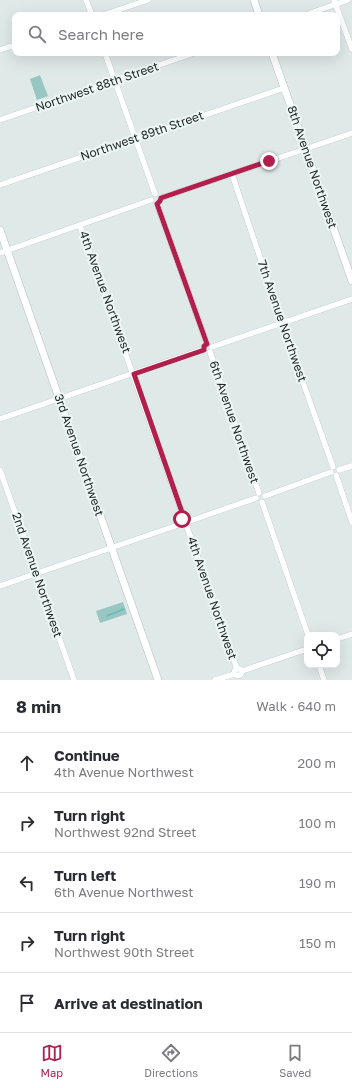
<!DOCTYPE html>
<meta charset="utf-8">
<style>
:root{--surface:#fff;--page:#f7f7f7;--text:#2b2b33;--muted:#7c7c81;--line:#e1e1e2;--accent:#b1204d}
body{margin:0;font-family:"Golos Text",sans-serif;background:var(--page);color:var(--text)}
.controls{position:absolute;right:12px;bottom:12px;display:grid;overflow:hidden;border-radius:8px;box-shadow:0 4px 16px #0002}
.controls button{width:36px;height:36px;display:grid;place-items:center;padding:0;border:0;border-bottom:1px solid var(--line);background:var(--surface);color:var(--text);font:20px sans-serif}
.stop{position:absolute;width:12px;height:12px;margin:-9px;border:3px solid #b1204d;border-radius:50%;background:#fff}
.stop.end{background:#b1204d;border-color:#fff;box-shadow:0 1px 4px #0008}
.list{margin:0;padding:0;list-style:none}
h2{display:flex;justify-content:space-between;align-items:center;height:52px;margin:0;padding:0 16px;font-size:17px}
h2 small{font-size:13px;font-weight:400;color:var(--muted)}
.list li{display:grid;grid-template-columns:26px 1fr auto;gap:12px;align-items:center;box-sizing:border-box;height:60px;padding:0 16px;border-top:1px solid var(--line)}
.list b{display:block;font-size:15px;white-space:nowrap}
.list p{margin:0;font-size:13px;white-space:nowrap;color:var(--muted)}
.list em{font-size:13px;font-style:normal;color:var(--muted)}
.icon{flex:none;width:22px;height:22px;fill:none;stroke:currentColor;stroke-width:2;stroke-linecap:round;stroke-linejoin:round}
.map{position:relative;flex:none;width:352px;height:680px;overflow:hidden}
.search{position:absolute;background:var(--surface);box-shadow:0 4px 16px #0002;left:12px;right:12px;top:12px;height:44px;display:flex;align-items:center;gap:10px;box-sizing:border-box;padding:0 14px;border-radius:8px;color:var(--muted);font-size:15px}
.sheet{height:352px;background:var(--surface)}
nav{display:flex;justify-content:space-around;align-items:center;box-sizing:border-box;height:56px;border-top:1px solid var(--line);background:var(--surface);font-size:11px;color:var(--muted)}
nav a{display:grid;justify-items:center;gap:2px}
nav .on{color:var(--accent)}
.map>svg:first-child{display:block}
.green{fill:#98c7c3}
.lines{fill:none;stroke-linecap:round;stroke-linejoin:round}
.stream{stroke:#68bab4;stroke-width:1.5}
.minor-casing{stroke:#b3bdbc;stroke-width:6}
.tertiary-casing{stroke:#b3bdbc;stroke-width:8}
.minor{stroke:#fff;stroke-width:5.5}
.tertiary{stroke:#fff;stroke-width:7}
.route{stroke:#b1204d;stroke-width:5}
.labels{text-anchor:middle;stroke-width:4;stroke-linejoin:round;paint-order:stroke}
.street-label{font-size:12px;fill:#242827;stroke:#ecf7f5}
</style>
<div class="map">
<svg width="352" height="680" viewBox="0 0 352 680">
<rect width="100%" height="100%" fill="#dfe9e8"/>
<g class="green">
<path d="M40,75L48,96L37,100L30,79Z"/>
<path d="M123,602L127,614L100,623L96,611Z"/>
</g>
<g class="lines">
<path class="stream" d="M107,616L124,609"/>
<defs>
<g id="minor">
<path d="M86,0L92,15"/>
<path d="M334,0L352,49"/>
<path d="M103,15L148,0"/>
<path d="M305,15L348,0"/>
<path d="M0,50L15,45"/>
<path d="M105,53L155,194"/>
<path d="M0,120L194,53"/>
<path d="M232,174L282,323L333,467"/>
<path d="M0,185L284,88"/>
<path d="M161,198L352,133"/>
<path d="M157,204L207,344"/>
<path d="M80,226L184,518"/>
<path d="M0,253L151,200"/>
<path d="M212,347L352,299"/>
<path d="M210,352L259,493"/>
<path d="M0,419L204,349"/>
<path d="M0,470L74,680"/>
<path d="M339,470L352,466"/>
<path d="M336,475L352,522"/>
<path d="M265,496L331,472"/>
<path d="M262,502L308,635"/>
<path d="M190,521L256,498"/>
<path d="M187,527L237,669"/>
<path d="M0,586L181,524"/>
<path d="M337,639L352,634"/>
<path d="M319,665L324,680"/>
<circle cx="238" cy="672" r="3.5"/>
<path d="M242,671L307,649"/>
<path d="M215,680L235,674"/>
</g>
<g id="tertiary">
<path d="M254,0L259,15"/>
<path d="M272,53L352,281"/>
<path d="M0,230L158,680"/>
</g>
</defs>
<use href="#minor" class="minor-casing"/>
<use href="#tertiary" class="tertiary-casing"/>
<use href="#minor" class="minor"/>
<use href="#tertiary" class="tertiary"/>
</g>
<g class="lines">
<path class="route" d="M182,519L184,518L134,374L204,350V346L207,344L157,204L160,201L161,198L269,161"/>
</g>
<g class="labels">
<g class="street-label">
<text transform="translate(97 87) rotate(-19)" y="4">Northwest 88th Street</text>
<text transform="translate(142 136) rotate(-19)" y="4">Northwest 89th Street</text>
<text transform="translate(312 167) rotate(71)" y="4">8th Avenue Northwest</text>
<text transform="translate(105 292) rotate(70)" y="4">4th Avenue Northwest</text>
<text transform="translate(282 321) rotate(71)" y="4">7th Avenue Northwest</text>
<text transform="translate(234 422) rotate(71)" y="4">6th Avenue Northwest</text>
<text transform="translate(79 455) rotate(71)" y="4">3rd Avenue Northwest</text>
<text transform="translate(37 575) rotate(71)" y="4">2nd Avenue Northwest</text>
<text transform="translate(212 598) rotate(71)" y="4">4th Avenue Northwest</text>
</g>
</g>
</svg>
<div class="controls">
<button><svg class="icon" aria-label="locate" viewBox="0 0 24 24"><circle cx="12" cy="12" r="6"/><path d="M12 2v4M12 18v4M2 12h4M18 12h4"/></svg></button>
</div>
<div class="stop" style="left:182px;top:519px"></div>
<div class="stop end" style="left:269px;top:161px"></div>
<div class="search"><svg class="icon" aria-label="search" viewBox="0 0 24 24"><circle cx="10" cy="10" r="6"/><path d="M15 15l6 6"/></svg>Search here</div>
</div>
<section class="sheet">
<h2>8 min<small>Walk · 640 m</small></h2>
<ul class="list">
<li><svg class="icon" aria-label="ahead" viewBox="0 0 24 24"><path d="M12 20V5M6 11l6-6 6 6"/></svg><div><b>Continue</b><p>4th Avenue Northwest</p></div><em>200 m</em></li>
<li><svg class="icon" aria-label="right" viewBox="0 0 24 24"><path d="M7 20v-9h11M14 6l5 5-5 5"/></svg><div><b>Turn right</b><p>Northwest 92nd Street</p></div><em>100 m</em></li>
<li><svg class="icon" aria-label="left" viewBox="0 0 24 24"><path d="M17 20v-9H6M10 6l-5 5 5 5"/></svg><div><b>Turn left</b><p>6th Avenue Northwest</p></div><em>190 m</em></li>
<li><svg class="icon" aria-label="right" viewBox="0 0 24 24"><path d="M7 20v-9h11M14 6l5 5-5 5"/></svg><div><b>Turn right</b><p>Northwest 90th Street</p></div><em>150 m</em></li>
<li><svg class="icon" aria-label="arrive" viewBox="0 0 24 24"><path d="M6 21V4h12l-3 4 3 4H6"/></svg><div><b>Arrive at destination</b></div></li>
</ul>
</section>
<nav>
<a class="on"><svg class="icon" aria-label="map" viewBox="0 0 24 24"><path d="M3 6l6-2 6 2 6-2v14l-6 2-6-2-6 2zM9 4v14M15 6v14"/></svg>Map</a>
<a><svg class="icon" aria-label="directions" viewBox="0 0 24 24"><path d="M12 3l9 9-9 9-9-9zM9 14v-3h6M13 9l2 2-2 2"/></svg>Directions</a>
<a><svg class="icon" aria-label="saved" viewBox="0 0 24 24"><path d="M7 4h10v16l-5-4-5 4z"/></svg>Saved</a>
</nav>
